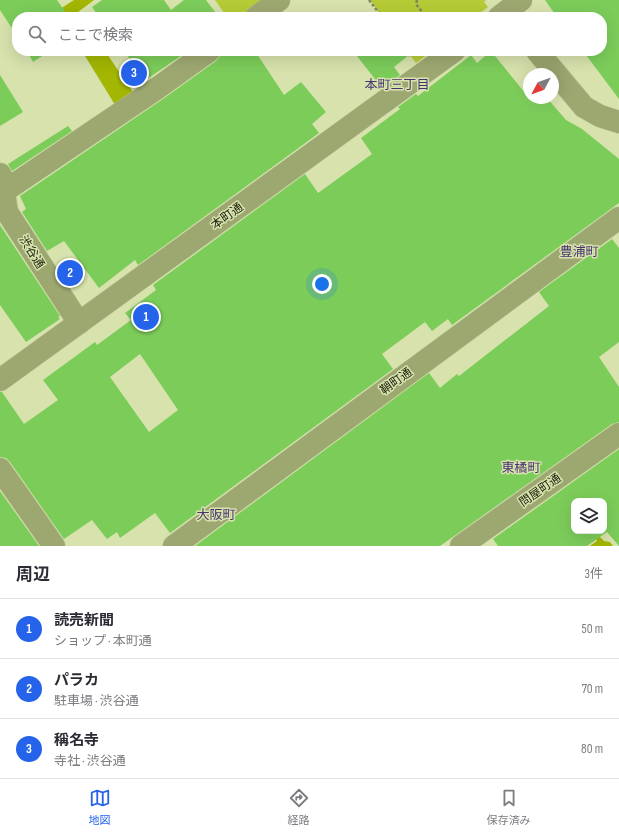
<!DOCTYPE html>
<html lang="ja">
<meta charset="utf-8">
<style>
:root{--surface:#fff;--page:#f7f7f7;--text:#2b2b33;--muted:#7c7c81;--line:#e1e1e2;--accent:#2563eb}
body{margin:0;font-family:"Sofia Sans Condensed","Noto Sans JP",sans-serif;background:var(--page);color:var(--text)}
.controls{position:absolute;right:12px;bottom:12px;display:grid;overflow:hidden;border-radius:8px;box-shadow:0 4px 16px #0002}
.controls button{width:36px;height:36px;display:grid;place-items:center;padding:0;border:0;border-bottom:1px solid var(--line);background:var(--surface);color:var(--text);font:20px sans-serif}
.compass{position:absolute;left:523px;top:68px;width:36px;height:36px;border-radius:50%;background:var(--surface);box-shadow:0 4px 16px #0002;rotate:229deg}
.you{position:absolute;left:322px;top:284px;width:14px;height:14px;margin:-10px;border:3px solid #fff;border-radius:50%;background:#1a73e8;box-shadow:0 0 0 6px #1a73e833}
.badge{display:grid;place-items:center;width:26px;height:26px;border-radius:50%;background:var(--accent);color:#fff;font-size:13px;font-weight:700}
.pin{position:absolute;translate:-50% -50%;border:2px solid #fff;box-shadow:0 1px 4px #0006}
.list{margin:0;padding:0;list-style:none}
h2{display:flex;justify-content:space-between;align-items:center;height:52px;margin:0;padding:0 16px;font-size:17px}
h2 small{font-size:13px;font-weight:400;color:var(--muted)}
.list li{display:grid;grid-template-columns:26px 1fr auto;gap:12px;align-items:center;box-sizing:border-box;height:60px;padding:0 16px;border-top:1px solid var(--line)}
.list b{display:block;font-size:15px;white-space:nowrap}
.list p{margin:0;font-size:13px;white-space:nowrap;color:var(--muted)}
.list em{font-size:13px;font-style:normal;color:var(--muted)}
.icon{flex:none;width:22px;height:22px;fill:none;stroke:currentColor;stroke-width:2;stroke-linecap:round;stroke-linejoin:round}
.map{position:relative;flex:none;width:619px;height:546px;overflow:hidden}
.search{position:absolute;background:var(--surface);box-shadow:0 4px 16px #0002;left:12px;right:12px;top:12px;height:44px;display:flex;align-items:center;gap:10px;box-sizing:border-box;padding:0 14px;border-radius:16px;color:var(--muted);font-size:15px}
.sheet{height:232px;background:var(--surface)}
nav{display:flex;justify-content:space-around;align-items:center;box-sizing:border-box;height:56px;border-top:1px solid var(--line);background:var(--surface);font-size:11px;color:var(--muted)}
nav a{display:grid;justify-items:center;gap:2px}
nav .on{color:var(--accent)}
.map>svg:first-child{display:block}
.green{fill:#b6cb36}
.forest{fill:#a2b602}
.building{fill:#7ccc5a;fill-rule:evenodd}
.lines{fill:none;stroke-linecap:round;stroke-linejoin:round}
.minor-casing{stroke:#b6c091;stroke-width:23}
.path{stroke:#808762;stroke-width:2.5;stroke-dasharray:3 2;stroke-linecap:butt}
.minor{stroke:#9da871;stroke-width:22}
.labels{text-anchor:middle;stroke-width:3;stroke-linejoin:round;paint-order:stroke}
.street-label{font-size:12px;fill:#212410;stroke:#d7e2ad}
.neighbourhood-label{font-size:13px;fill:#48336f;stroke:#d7e2ad}
</style>
<div class="map">
<svg width="619" height="546" viewBox="0 0 619 546">
<rect width="100%" height="100%" fill="#d7e2ad"/>
<g class="green">
<path d="M215,0H261L240,17H227Z"/>
<path d="M370,0H486L484,2L488,7L475,17H382Z"/>
<path d="M407,51H432L416,63Z"/>
</g>
<g class="forest">
<path d="M74,0H94L78,12L81,17H60L57,11Z"/>
<path d="M82,51H105L135,95L117,108Z"/>
<path d="M594,535H598L604,541L610,542L613,546H590L597,541Z"/>
</g>
<g class="building">
<path d="M0,0H57L69,17H17V36L0,10Z"/>
<path d="M102,0H164L171,10L184,0H206L219,17H99L92,7Z"/>
<path d="M545,0H619V99L583,51H602V17H557Z"/>
<path d="M27,51H50L33,62Z"/>
<path d="M124,51H188L134,88L130,83L141,74Z"/>
<path d="M221,51H255L284,95L301,82L326,112L312,124L319,133L138,265L135,260L99,288L64,241L47,251L22,212L26,209L20,196L163,99L216,61L220,56Z"/>
<path d="M353,51H406L409,55L394,67L400,75L382,88Z"/>
<path d="M491,51L529,98H547L566,120L582,129L619,159V203L452,325L448,319L432,331L425,322L382,354L393,369L170,533L155,513L120,538L117,532L107,539L92,520L64,539L10,462L6,458L0,457V392H2L24,424L58,400L43,380L95,342L97,345L131,320L125,313L156,290L153,285L305,174L318,193L372,154L361,138L400,109L398,107L416,94L418,96L471,55L477,63ZM140,354L178,410L149,432L110,377Z"/>
<path d="M0,75L23,112L0,126Z"/>
<path d="M68,126L72,131L12,171L8,164Z"/>
<path d="M0,225L60,316L58,317L60,319L26,342L0,305Z"/>
<path d="M612,239L619,248V342L599,357L619,387V422L612,424L440,546H195L429,373L440,388L457,374L459,376L549,306L539,292Z"/>
<path d="M619,449V546L607,532L587,546H498L493,539ZM574,501H604V531H574Z"/>
<path d="M0,491L39,546H0Z"/>
</g>
<g class="lines">
<defs>
<g id="minor">
<path d="M256,17L279,0"/>
<path d="M499,17L521,0"/>
<path d="M537,51L584,107L600,116L619,122"/>
<path d="M0,174L2,178L7,212L79,323"/>
<path d="M0,194L156,89L209,51"/>
<path d="M0,380L454,51"/>
<path d="M0,469L54,546"/>
<path d="M174,546L619,218"/>
<path d="M461,546L619,434"/>
</g>
</defs>
<use href="#minor" class="minor-casing"/>
<g class="path">
<path d="M369,0L382,17"/>
<path d="M417,0L416,4L426,17"/>
<path d="M406,51L410,56"/>
</g>
<use href="#minor" class="minor"/>
</g>
<g class="labels">
<g class="street-label">
<text transform="translate(227 216) rotate(-36)" y="4">本町通</text>
<text transform="translate(32 252) rotate(58)" y="4">渋谷通</text>
<text transform="translate(396 381) rotate(-36)" y="4">鞘町通</text>
<text transform="translate(540 490) rotate(-35)" y="4">問屋町通</text>
</g>
<g class="neighbourhood-label">
<text x="397" y="89">本町三丁目</text>
<text x="579" y="256">豊浦町</text>
<text x="521" y="472">東橘町</text>
<text x="216" y="519">大阪町</text>
</g>
</g>
</svg>
<div class="controls">
<button><svg class="icon" aria-label="layers" viewBox="0 0 24 24"><path d="M12 4l9 5-9 5-9-5zM3 14l9 5 9-5"/></svg></button>
</div>
<svg class="compass" viewBox="-18 -18 36 36"><path d="M0-13l5 13h-10z" fill="#e53935"/><path d="M0 13l5-13h-10z" fill="#7c7c81"/></svg>
<div class="you"></div>
<div class="pin badge" style="left:146px;top:317px">1</div>
<div class="pin badge" style="left:70px;top:273px">2</div>
<div class="pin badge" style="left:134px;top:73px">3</div>
<div class="search"><svg class="icon" aria-label="search" viewBox="0 0 24 24"><circle cx="10" cy="10" r="6"/><path d="M15 15l6 6"/></svg>ここで検索</div>
</div>
<section class="sheet">
<h2>周辺<small>3件</small></h2>
<ul class="list">
<li><span class="badge">1</span><div><b>読売新聞</b><p>ショップ · 本町通</p></div><em>50 m</em></li>
<li><span class="badge">2</span><div><b>パラカ</b><p>駐車場 · 渋谷通</p></div><em>70 m</em></li>
<li><span class="badge">3</span><div><b>稱名寺</b><p>寺社 · 渋谷通</p></div><em>80 m</em></li>
</ul>
</section>
<nav>
<a class="on"><svg class="icon" aria-label="map" viewBox="0 0 24 24"><path d="M3 6l6-2 6 2 6-2v14l-6 2-6-2-6 2zM9 4v14M15 6v14"/></svg>地図</a>
<a><svg class="icon" aria-label="directions" viewBox="0 0 24 24"><path d="M12 3l9 9-9 9-9-9zM9 14v-3h6M13 9l2 2-2 2"/></svg>経路</a>
<a><svg class="icon" aria-label="saved" viewBox="0 0 24 24"><path d="M7 4h10v16l-5-4-5 4z"/></svg>保存済み</a>
</nav>
